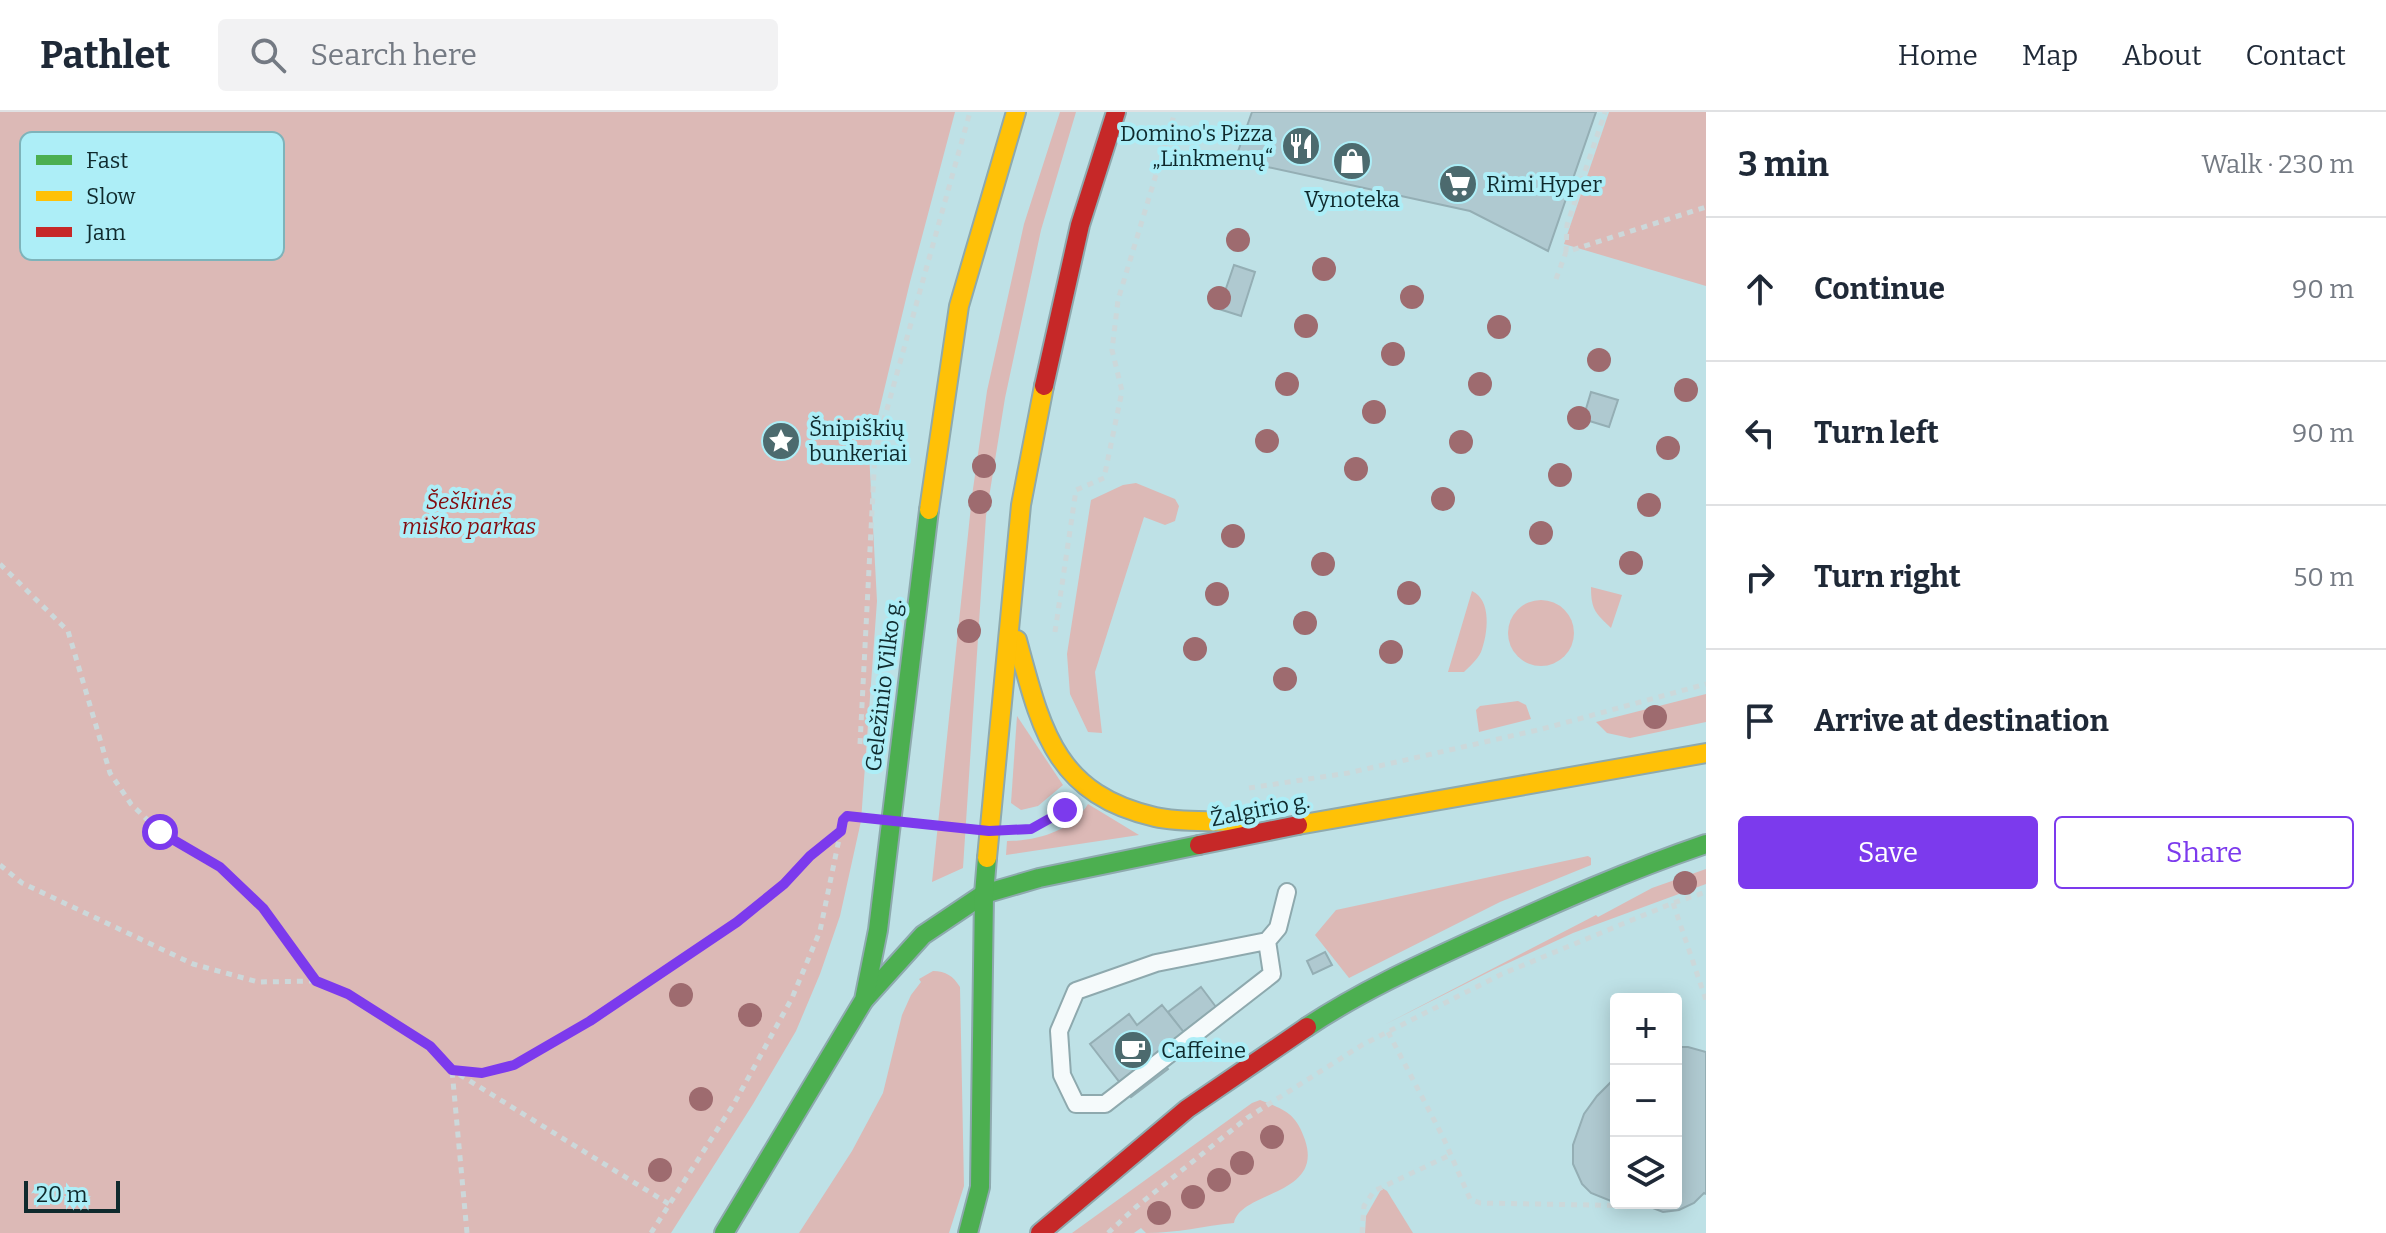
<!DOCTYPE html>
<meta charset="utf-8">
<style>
:root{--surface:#fff;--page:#f2f2f3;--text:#1f2937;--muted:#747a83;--line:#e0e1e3;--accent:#7c3aed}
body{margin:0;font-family:Bitter,serif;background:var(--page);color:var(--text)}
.controls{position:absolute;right:24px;bottom:24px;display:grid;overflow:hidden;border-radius:8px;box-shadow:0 4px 20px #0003}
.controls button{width:72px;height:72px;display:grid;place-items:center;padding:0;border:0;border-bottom:2px solid var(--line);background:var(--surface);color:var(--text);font:40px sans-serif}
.scale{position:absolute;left:24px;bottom:20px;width:96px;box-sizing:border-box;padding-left:8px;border:4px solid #0f2a2d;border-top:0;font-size:22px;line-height:28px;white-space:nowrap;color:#0f2a2d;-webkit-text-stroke:6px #adeef7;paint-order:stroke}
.stop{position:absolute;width:24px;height:24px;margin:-18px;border:6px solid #7c3aed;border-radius:50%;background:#fff}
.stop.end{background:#7c3aed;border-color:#fff;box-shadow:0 2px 8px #0008}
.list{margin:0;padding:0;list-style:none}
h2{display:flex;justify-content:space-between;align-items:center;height:104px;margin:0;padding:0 32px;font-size:34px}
h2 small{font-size:26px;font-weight:400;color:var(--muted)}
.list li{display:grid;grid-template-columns:52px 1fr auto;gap:24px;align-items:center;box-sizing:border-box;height:144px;padding:0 32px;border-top:2px solid var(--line)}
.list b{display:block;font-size:30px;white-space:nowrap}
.list em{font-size:26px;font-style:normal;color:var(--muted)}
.actions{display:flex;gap:16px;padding:24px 32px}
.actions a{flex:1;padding:18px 0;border:2px solid var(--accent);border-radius:8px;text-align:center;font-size:28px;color:var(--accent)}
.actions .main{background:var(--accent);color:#fff}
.icon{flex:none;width:44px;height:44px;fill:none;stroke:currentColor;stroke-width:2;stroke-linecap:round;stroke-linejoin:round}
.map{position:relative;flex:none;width:1706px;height:1121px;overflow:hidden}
header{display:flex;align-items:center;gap:48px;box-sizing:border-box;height:112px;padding:0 40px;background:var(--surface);border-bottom:2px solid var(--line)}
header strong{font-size:38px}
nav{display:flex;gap:44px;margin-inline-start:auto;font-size:28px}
.search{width:560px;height:72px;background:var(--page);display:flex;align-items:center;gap:20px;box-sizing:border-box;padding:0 28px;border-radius:8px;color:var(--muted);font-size:30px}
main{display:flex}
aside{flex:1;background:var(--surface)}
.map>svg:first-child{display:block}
.green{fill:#dcb9b6}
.building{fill:#afc9d0;stroke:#94aeb4;stroke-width:2}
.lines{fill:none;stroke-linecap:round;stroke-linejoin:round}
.lane-casing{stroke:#8ea9ae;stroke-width:20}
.fast-casing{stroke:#8ea9ae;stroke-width:22}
.slow-casing{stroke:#8ea9ae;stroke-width:22}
.jam-casing{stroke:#8ea9ae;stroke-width:22}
.path{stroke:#ccd8da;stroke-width:5;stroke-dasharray:6 6;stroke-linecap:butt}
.lane{stroke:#f5fafb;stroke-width:16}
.fast{stroke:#4caf50;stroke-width:18}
.slow{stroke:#ffc107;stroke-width:18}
.jam{stroke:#c62828;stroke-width:18}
.tree{fill:#9e6b6f}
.route{stroke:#7c3aed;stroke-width:10}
.labels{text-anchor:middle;stroke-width:8;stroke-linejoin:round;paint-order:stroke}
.poi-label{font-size:22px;fill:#0f2a2d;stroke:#adeef7;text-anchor:start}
.park-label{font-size:22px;font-style:italic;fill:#840b0e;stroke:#adeef7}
.street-label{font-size:22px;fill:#0f2a2d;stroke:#adeef7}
.key{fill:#adeef7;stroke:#7eb3ba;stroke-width:2}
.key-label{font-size:22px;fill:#0f2a2d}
</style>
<header>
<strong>Pathlet</strong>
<div class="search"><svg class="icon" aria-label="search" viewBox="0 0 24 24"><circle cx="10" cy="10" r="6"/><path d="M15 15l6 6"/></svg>Search here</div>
<nav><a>Home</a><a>Map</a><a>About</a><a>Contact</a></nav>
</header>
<main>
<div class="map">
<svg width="1706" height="1121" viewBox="0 0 1706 1121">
<rect width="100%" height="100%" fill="#bee1e6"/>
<g class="green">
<path d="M0,0H955L910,170L869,341L877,489L861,709L840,804L820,862L796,919L753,992L671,1121H0Z"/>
<path d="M1060,0H1076L1041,118L1005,286L986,404L963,756L932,770L972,384L987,279L1024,112Z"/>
<path d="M1609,0H1706V174L1564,132Z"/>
<path d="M1136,371L1175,387L1179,394L1175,409L1165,413L1144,405L1095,560L1102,621L1088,620L1070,582L1067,542L1091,388L1123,373Z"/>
<path d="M1591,475L1622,483L1611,516C1595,501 1591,497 1591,475Z"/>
<path d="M1472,479C1492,488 1488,522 1481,540C1477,548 1470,554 1464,560H1448Z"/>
<circle cx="1541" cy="521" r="33"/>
<path d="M1706,582V610L1630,626L1607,621L1596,610Z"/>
<path d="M1518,589L1526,593L1531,607L1479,620L1476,598L1480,594Z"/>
<path d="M1017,604L1063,673L1038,694L1021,698L1011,691Z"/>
<path d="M1088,692L1139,723L1006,743L1007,729C1037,729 1072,719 1088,692Z"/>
<path d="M1588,744L1591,746V753L1500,790L1349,866L1315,823L1336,798Z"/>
<path d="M1706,757V772L1573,821L1493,858L1384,913L1596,803L1598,805L1652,776Z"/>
<path d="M933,859C946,859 953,864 960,875L964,1074L949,1121H799L852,1039L883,981L902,903L911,883L921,870L919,867Z"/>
<path d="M1260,988C1285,998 1296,1001 1305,1028C1324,1084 1240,1079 1234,1111C1203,1114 1178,1121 1146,1121L1141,1116L1134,1121H1072L1252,991Z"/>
<path d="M1382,1076L1387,1079L1413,1121H1365L1366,1104Z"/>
</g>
<g class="building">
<path d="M1252,0H1596L1548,139L1470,99L1235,48Z"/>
<path d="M1234,153L1255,160L1241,204L1219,197Z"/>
<path d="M1591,280L1618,288L1609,315L1583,307Z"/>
<path d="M1325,840L1332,853L1313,862L1307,849Z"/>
<path d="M1201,875L1216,895L1183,920L1168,900Z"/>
<path d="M1162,893L1186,923L1158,944L1168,957L1131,985L1090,932L1129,902L1137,913Z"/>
<path d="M1676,935H1688L1706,940V1082L1704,1081L1694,1091L1679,1098L1663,1100L1640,1091H1676Z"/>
<path d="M1616,965V1091L1591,1081L1582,1072L1573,1052V1033L1584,1002L1597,984Z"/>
</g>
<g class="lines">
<defs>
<path id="lane" d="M1267,829L1272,862L1105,992H1076L1062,963L1059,919L1076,879L1156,851L1267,829L1278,816L1287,780"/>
<g id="fast">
<path d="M865,887L923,823L984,782L1039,766L1199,733"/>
<path d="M1307,915C1361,879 1421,852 1480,825C1555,791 1629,758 1706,732"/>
<path d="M724,1121L864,888L878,818L929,398"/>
<path d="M968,1121L980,1075L984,782L987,746"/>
</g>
<g id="slow">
<path d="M929,398L959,194L1016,0"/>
<path d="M1017,528C1041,616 1054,682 1155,705C1181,711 1209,708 1235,710"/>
<path d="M1298,713L1706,641"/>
<path d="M987,746L1021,393L1044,274"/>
</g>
<g id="jam">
<path d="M1044,274L1080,113L1116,0"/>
<path d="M1199,733L1298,713"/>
<path d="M1040,1121L1187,997L1307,915"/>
</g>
</defs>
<use href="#lane" class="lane-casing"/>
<use href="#fast" class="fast-casing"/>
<use href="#slow" class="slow-casing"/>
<use href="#jam" class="jam-casing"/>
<g class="path">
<path d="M1566,140L1567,113L1605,0"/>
<path d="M1556,167L1566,140L1706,95"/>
<path d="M0,452L68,519L110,661L131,692L160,720L220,755L263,796L315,868"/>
<path d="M1055,520L1076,378L1104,366L1122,279L1112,238L1118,188L1175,0"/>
<path d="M860,632L875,340L970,0"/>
<path d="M1249,676L1348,661L1542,617L1706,572"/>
<path d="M926,713L956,715"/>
<path d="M1025,717H1031L1059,701"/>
<path d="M0,753L22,771L193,852L258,870L316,869L348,882L430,934L452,958L669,1092"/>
<path d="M1673,791L1706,888"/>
<path d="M1388,920L1443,1025L1470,1087L1480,1091L1645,1094"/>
<path d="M467,1121L452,958L482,961L514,953L590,909L737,810L784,772L810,744L840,720"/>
<path d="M651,1121L735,990L792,886L820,819L843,708L847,704L856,705"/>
<path d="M1108,1121L1136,1095L1247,1006L1362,933L1502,862L1673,791L1706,780"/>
<path d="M1362,1121L1364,1094L1374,1079L1450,1043"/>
</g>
<use href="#lane" class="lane"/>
<use href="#fast" class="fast"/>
<use href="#slow" class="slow"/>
<use href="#jam" class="jam"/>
</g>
<g class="tree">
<circle cx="1238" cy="128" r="12"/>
<circle cx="1324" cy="157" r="12"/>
<circle cx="1412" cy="185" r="12"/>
<circle cx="1219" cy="186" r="12"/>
<circle cx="1306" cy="214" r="12"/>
<circle cx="1499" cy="215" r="12"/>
<circle cx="1393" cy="242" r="12"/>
<circle cx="1599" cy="248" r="12"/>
<circle cx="1287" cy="272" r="12"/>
<circle cx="1480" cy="272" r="12"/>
<circle cx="1686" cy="278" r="12"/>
<circle cx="1374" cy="300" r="12"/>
<circle cx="1579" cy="306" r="12"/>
<circle cx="1267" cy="329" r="12"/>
<circle cx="1461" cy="330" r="12"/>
<circle cx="1668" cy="336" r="12"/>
<circle cx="984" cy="354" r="12"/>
<circle cx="1356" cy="357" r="12"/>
<circle cx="1560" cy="363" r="12"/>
<circle cx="1443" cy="387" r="12"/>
<circle cx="980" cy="390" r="12"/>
<circle cx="1649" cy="393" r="12"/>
<circle cx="1541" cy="421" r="12"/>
<circle cx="1233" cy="424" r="12"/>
<circle cx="1631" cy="451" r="12"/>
<circle cx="1323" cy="452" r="12"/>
<circle cx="1409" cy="481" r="12"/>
<circle cx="1217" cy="482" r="12"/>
<circle cx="1305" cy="511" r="12"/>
<circle cx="969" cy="519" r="12"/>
<circle cx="1195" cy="537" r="12"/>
<circle cx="1391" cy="540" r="12"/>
<circle cx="1285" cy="567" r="12"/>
<circle cx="1655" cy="605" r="12"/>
<circle cx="1685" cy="771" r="12"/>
<circle cx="681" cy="883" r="12"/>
<circle cx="750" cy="903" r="12"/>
<circle cx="701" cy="987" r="12"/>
<circle cx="1272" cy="1025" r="12"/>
<circle cx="1242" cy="1051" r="12"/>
<circle cx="660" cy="1058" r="12"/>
<circle cx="1219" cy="1068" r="12"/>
<circle cx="1193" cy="1085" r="12"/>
<circle cx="1159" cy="1101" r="12"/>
</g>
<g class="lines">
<path class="route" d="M160,720L220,755L263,796L316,869L348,882L430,934L452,958L482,961L514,953L590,909L737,810L784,772L810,744L841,719L843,708L847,704L989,719L1031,717L1065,698"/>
</g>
<defs>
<symbol id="restaurant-disc" viewBox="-11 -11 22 22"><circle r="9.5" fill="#4c6a6e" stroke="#adeef7"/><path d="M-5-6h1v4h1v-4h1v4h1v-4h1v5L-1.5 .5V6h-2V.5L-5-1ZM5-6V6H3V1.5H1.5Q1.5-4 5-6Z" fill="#fff"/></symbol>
<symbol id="shop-disc" viewBox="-11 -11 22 22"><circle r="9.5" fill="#4c6a6e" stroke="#adeef7"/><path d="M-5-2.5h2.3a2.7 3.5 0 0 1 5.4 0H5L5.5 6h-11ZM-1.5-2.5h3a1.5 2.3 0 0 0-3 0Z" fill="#fff"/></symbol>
<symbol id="supermarket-disc" viewBox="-11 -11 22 22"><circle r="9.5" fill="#4c6a6e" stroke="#adeef7"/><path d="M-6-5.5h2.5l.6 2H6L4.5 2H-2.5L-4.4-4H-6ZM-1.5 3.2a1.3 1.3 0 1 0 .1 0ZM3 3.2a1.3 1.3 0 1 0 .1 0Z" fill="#fff"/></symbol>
<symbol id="sight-disc" viewBox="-11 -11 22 22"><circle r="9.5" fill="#4c6a6e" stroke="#adeef7"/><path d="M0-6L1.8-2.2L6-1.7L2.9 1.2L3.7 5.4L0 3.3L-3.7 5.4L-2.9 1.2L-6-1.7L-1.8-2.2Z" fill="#fff"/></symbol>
<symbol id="cafe-disc" viewBox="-11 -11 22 22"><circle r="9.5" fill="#4c6a6e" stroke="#adeef7"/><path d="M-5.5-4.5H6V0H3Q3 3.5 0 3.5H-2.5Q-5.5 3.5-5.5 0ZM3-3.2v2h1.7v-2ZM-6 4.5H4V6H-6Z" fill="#fff"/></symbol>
</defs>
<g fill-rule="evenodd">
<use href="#restaurant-disc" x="1279" y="12" width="44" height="44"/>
<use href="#shop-disc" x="1330" y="27" width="44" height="44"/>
<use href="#supermarket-disc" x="1436" y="50" width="44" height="44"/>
<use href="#sight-disc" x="759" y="307" width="44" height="44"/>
<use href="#cafe-disc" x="1111" y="916" width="44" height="44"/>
</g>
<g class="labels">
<g class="poi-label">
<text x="1273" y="29" text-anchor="end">Domino's Pizza<tspan x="1273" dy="25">„Linkmenų“</tspan></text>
<text x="1486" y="80">Rimi Hyper</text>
<text x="1352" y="95" text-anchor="middle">Vynoteka</text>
<text x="809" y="324">Šnipiškių<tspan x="809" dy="25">bunkeriai</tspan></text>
<text x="1161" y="946">Caffeine</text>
</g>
<g class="park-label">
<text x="469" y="397">Šeškinės<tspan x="469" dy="25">miško parkas</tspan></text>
</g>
<g class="street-label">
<text transform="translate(883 573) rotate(-83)" y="8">Geležinio Vilko g.</text>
<text transform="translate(1260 697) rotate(-11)" y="8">Žalgirio g.</text>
</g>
</g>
<rect x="20" y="20" width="264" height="128" rx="12" class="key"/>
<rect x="36" y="43" width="36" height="10" fill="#4caf50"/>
<rect x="36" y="79" width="36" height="10" fill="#ffc107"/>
<rect x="36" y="115" width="36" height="10" fill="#c62828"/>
<g class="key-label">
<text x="86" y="56">Fast</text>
<text x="86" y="92">Slow</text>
<text x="86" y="128">Jam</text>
</g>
</svg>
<div class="controls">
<button>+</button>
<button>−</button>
<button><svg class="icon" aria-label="layers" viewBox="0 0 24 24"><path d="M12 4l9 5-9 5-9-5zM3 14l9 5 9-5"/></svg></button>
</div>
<div class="scale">20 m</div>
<div class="stop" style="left:160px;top:720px"></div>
<div class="stop end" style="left:1065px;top:698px"></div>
</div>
<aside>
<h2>3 min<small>Walk · 230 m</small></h2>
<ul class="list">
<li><svg class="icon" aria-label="ahead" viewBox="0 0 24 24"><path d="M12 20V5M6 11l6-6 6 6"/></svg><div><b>Continue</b></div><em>90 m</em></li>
<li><svg class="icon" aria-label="left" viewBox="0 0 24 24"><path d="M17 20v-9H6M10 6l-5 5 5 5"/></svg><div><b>Turn left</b></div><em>90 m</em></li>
<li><svg class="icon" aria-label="right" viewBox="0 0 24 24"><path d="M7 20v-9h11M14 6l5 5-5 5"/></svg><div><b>Turn right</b></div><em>50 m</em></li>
<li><svg class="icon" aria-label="arrive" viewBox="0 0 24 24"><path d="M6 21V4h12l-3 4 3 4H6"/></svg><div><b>Arrive at destination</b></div></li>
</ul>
<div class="actions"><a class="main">Save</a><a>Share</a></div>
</aside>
</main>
